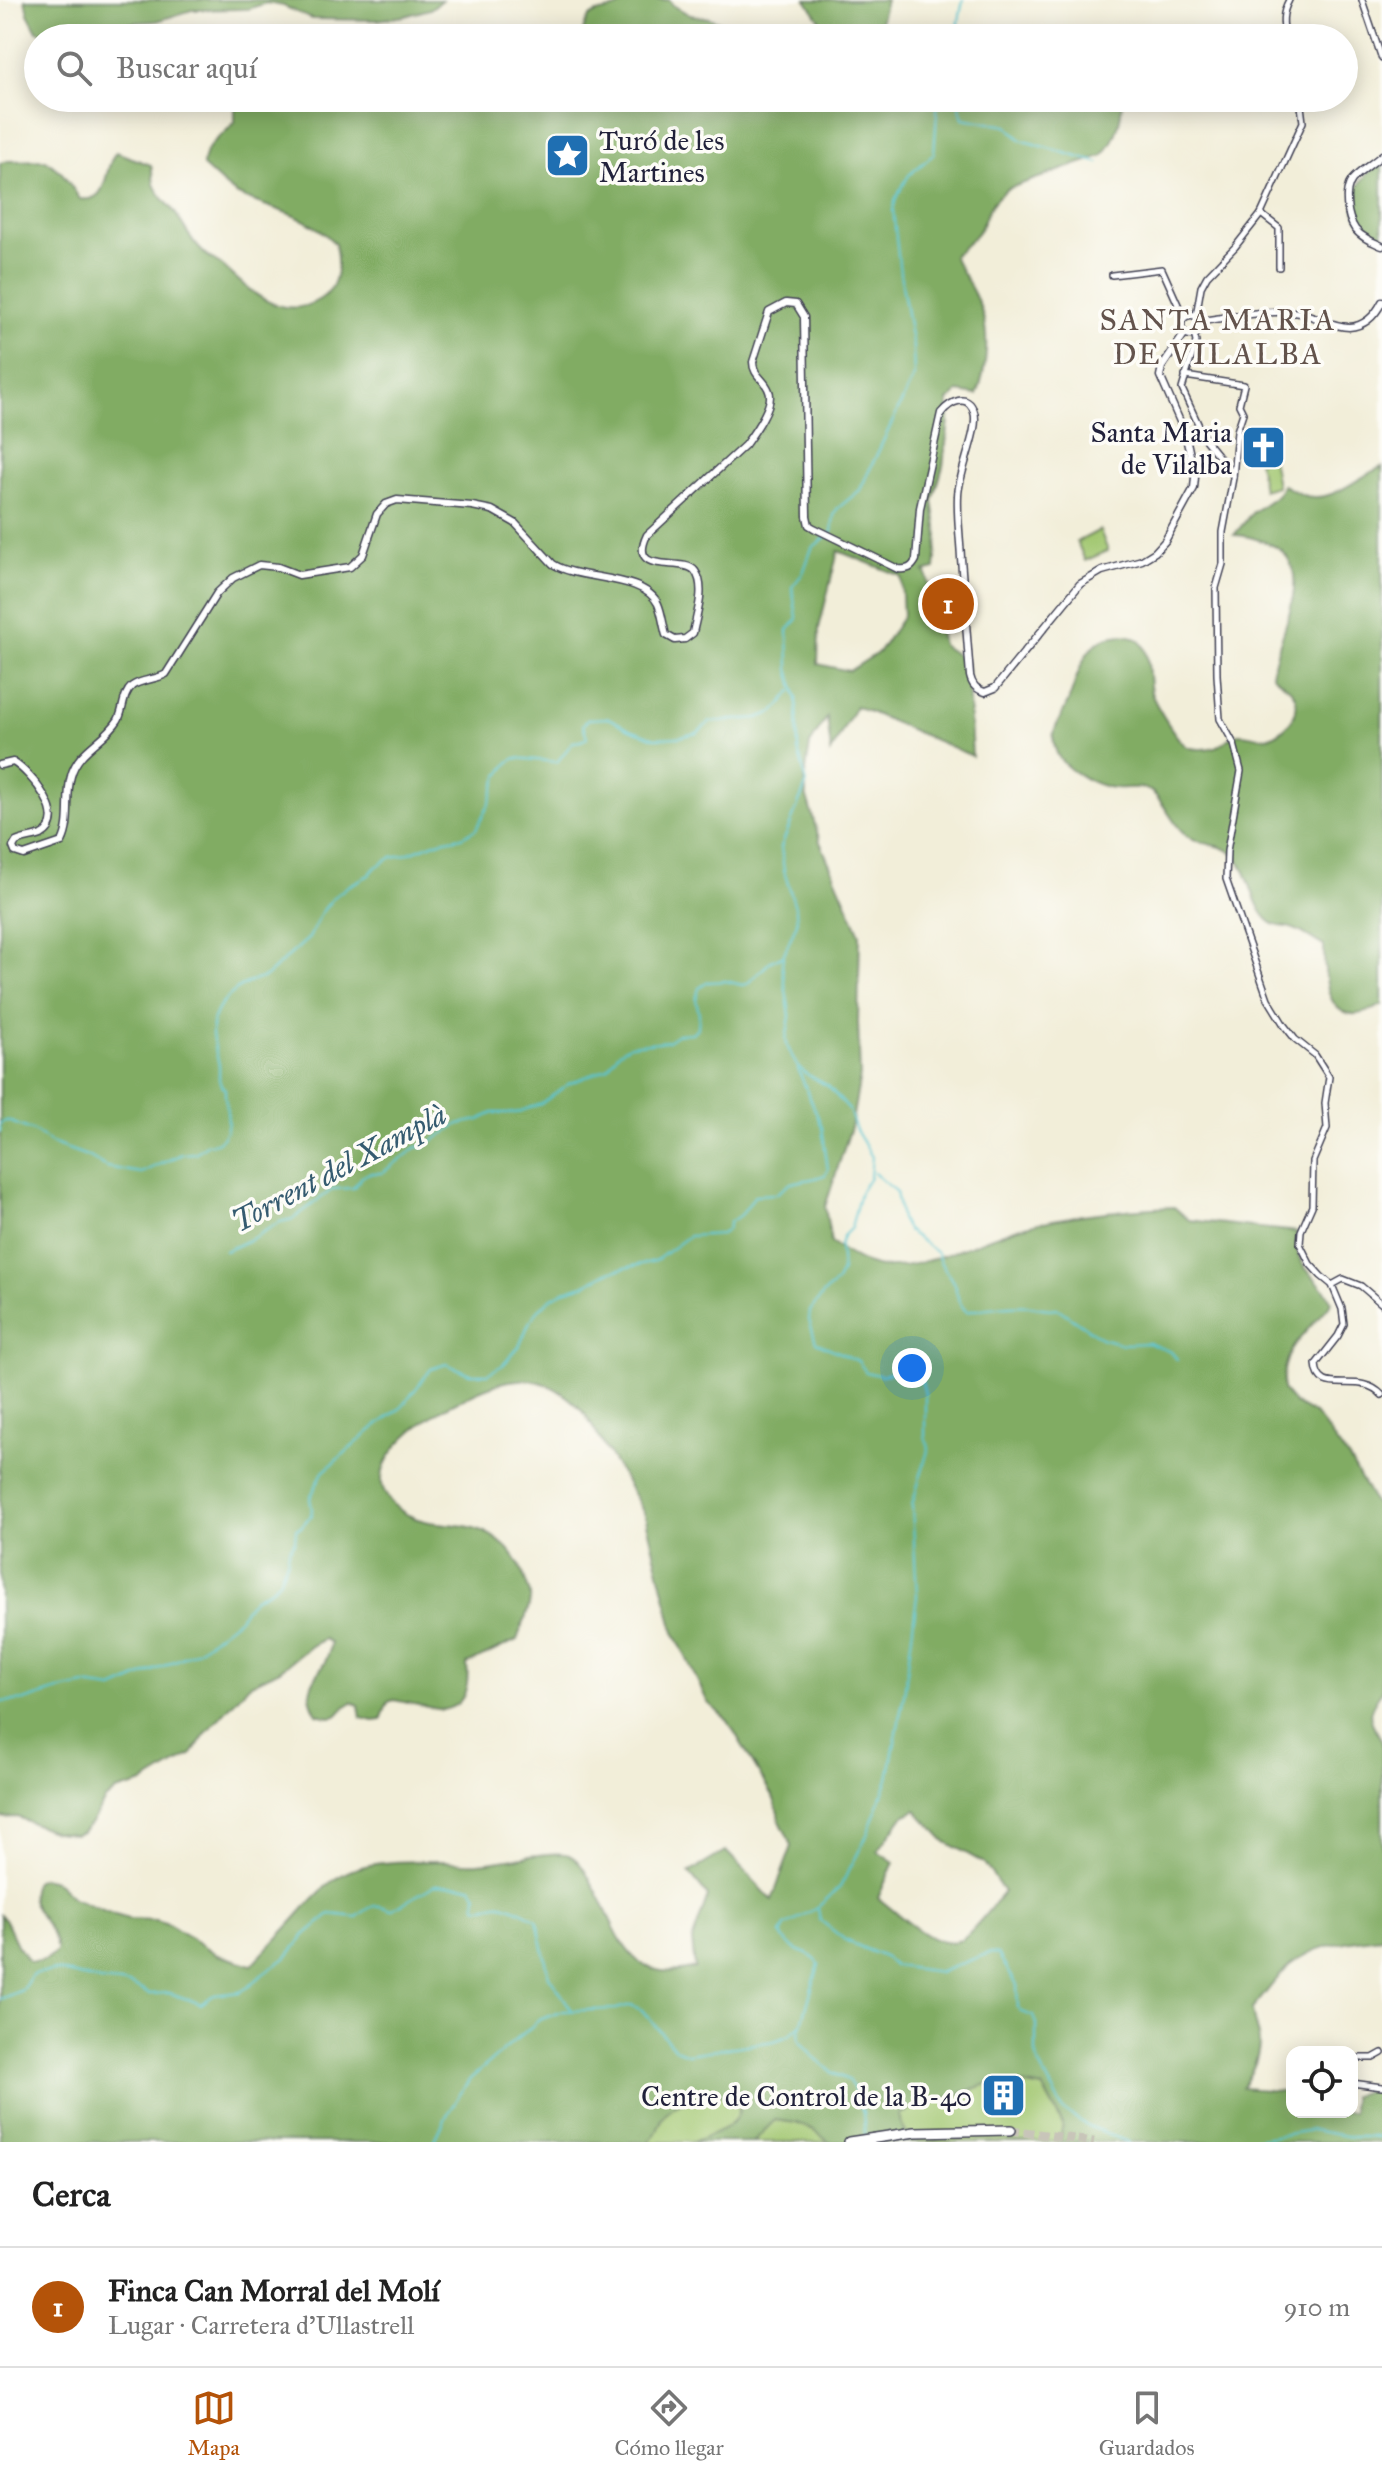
<!DOCTYPE html>
<html lang="es">
<meta charset="utf-8">
<style>
:root{--surface:#fff;--page:#f6f6f6;--text:#222;--muted:#767676;--line:#e0e0e0;--accent:#b45309}
body{margin:0;font-family:"IM FELL Great Primer",serif;background:var(--page);color:var(--text)}
.controls{position:absolute;right:24px;bottom:24px;display:grid;overflow:hidden;border-radius:16px;box-shadow:0 4px 20px #0003}
.controls button{width:72px;height:72px;display:grid;place-items:center;padding:0;border:0;border-bottom:2px solid var(--line);background:var(--surface);color:var(--text);font:40px sans-serif}
.you{position:absolute;left:912px;top:1368px;width:28px;height:28px;margin:-20px;border:6px solid #fff;border-radius:50%;background:#1a73e8;box-shadow:0 0 0 12px #1a73e833}
.badge{display:grid;place-items:center;width:52px;height:52px;border-radius:50%;background:var(--accent);color:#fff;font-size:26px;font-weight:700}
.pin{position:absolute;translate:-50% -50%;border:4px solid #fff;box-shadow:0 2px 8px #0006}
.list{margin:0;padding:0;list-style:none}
h2{display:flex;justify-content:space-between;align-items:center;height:104px;margin:0;padding:0 32px;font-size:34px}
h2 small{font-size:26px;font-weight:400;color:var(--muted)}
.list li{display:grid;grid-template-columns:52px 1fr auto;gap:24px;align-items:center;box-sizing:border-box;height:120px;padding:0 32px;border-top:2px solid var(--line)}
.list b{display:block;font-size:30px;white-space:nowrap}
.list p{margin:0;font-size:26px;white-space:nowrap;color:var(--muted)}
.list em{font-size:26px;font-style:normal;color:var(--muted)}
.icon{flex:none;width:44px;height:44px;fill:none;stroke:currentColor;stroke-width:2;stroke-linecap:round;stroke-linejoin:round}
.map{position:relative;flex:none;width:1382px;height:2142px;overflow:hidden}
.search{position:absolute;background:var(--surface);box-shadow:0 4px 20px #0003;left:24px;right:24px;top:24px;height:88px;display:flex;align-items:center;gap:20px;box-sizing:border-box;padding:0 28px;border-radius:44px;color:var(--muted);font-size:30px}
.sheet{height:224px;background:var(--surface)}
nav{display:flex;justify-content:space-around;align-items:center;box-sizing:border-box;height:112px;border-top:2px solid var(--line);background:var(--surface);font-size:22px;color:var(--muted)}
nav a{display:grid;justify-items:center;gap:4px}
nav .on{color:var(--accent)}
.map>svg:first-child{display:block}
.green{fill:#a2c771;stroke:#627456;stroke-width:2}
.forest{fill:#81ac63;stroke:#52674f;stroke-width:2;fill-rule:evenodd}
.lines{fill:none;stroke-linecap:round;stroke-linejoin:round}
.stream{stroke:#59c5d2;stroke-width:2}
.motorway-tunnel{stroke:#c8c5b9;stroke-width:9;stroke-dasharray:9 4.5;stroke-linecap:butt}
.minor-casing{stroke:#414153;stroke-width:8}
.tertiary-casing{stroke:#414153;stroke-width:9}
.motorway-casing{stroke:#414153;stroke-width:12}
.minor{stroke:#fff;stroke-width:5}
.tertiary{stroke:#fff;stroke-width:6}
.motorway{stroke:#fff;stroke-width:9}
.labels{text-anchor:middle;stroke-width:7;stroke-linejoin:round;paint-order:stroke}
.poi-label{font-size:28px;fill:#22223b;stroke:#fdfcf7;text-anchor:end}
.neighbourhood-label{font-size:30px;letter-spacing:2px;fill:#63534c;stroke:#fdfcf7}
.water-label{font-size:30px;font-style:italic;fill:#355b70;stroke:#fdfcf7}
</style>
<div class="map">
<svg width="1382" height="2142" viewBox="0 0 1382 2142">
<rect width="100%" height="100%" fill="#fdfcf7"/>
<filter id="ink" filterUnits="userSpaceOnUse"><feTurbulence type="fractalNoise" baseFrequency=".0125" numOctaves="2"/><feDisplacementMap in="SourceGraphic" scale="16" xChannelSelector="R" yChannelSelector="G"/><feConvolveMatrix kernelMatrix="1 2 1 2 8 2 1 2 1" color-interpolation-filters="sRGB"/></filter>
<filter id="wash" filterUnits="userSpaceOnUse"><feTurbulence type="fractalNoise" baseFrequency=".006" numOctaves="4" result="noise"/><feDisplacementMap in="SourceGraphic" scale="32" xChannelSelector="R" yChannelSelector="G"/><feGaussianBlur stdDeviation="1.8" result="paint"/><feColorMatrix in="noise" values="0 0 0 0 0 0 0 0 0 0 0 0 0 0 0 0 0 1.4 0 .05"/><feComposite in="paint" operator="in"/></filter>
<g filter="url(#wash)">
<rect width="100%" height="100%" fill="#f2eed9"/>
<g class="green">
<path d="M1272,458L1277,486L1263,490L1258,461Z"/>
<path d="M1100,530L1108,551L1085,561L1077,542Z"/>
<path d="M999,2080L1043,2088L1063,2125L1059,2142H911L901,2124L899,2114Z"/>
<path d="M726,2095L737,2097L741,2101L737,2118L723,2130L693,2142H647C657,2135 658,2125 665,2115C677,2096 706,2096 726,2095Z"/>
<path d="M774,2120C795,2122 814,2126 829,2142H753Z"/>
</g>
<g class="forest">
<path d="M25,0H442L430,9L405,16L377,20L311,19L284,6L266,3L248,9L192,10L157,21L130,23L114,35L105,37L54,36L37,31L28,14Z"/>
<path d="M629,0H669L673,5L690,15L709,18L763,38H582C586,0 608,20 629,0Z"/>
<path d="M806,0H886L876,38H823L820,20Z"/>
<path d="M241,98H1122C1122,119 1116,141 1102,156L1007,189C990,202 989,209 981,227C975,238 962,248 953,256C962,274 977,294 982,313C990,338 986,371 977,395L958,392L948,401L949,421L943,466L933,501L938,534L935,569L923,572H926L942,645L967,662L972,756L856,706L831,752L827,717L810,744L805,777L806,794L820,842L860,934L858,1022L860,1076L851,1127L825,1207L831,1243C845,1252 863,1265 881,1267C921,1271 982,1238 1022,1227C1072,1214 1122,1209 1174,1207L1189,1220L1297,1232C1292,1271 1318,1272 1332,1302C1309,1333 1280,1345 1283,1390L1294,1403L1316,1415L1351,1462L1373,1501L1382,1511V1691C1364,1715 1369,1717 1382,1741V1937C1350,1941 1317,1943 1291,1965C1276,1977 1265,1995 1252,2009C1253,2021 1258,2032 1259,2043C1259,2059 1250,2075 1242,2088L1292,2092V2112H1352V2096L1382,2085V2142H1059L1063,2125L1043,2088L999,2080L899,2114L901,2124L911,2142H829L814,2130L797,2123L775,2120L753,2142H693C714,2132 740,2129 741,2101C725,2088 682,2097 668,2111C657,2121 662,2132 647,2142H0V1915L6,1921L17,1945L29,1961C41,1963 48,1960 56,1951C59,1926 18,1906 36,1880L42,1878L55,1881L73,1898L115,1915L129,1919L156,1920L168,1924L218,1955L252,1965C268,1947 286,1930 302,1911C332,1877 347,1865 394,1862C410,1861 427,1861 443,1861C455,1862 467,1864 479,1863C499,1862 555,1849 569,1855C579,1860 584,1869 589,1878C618,1923 622,1988 695,1968L692,1941L708,1896L689,1873L726,1851L772,1900L792,1846L780,1821L774,1799L728,1721L708,1703L674,1632L645,1515L637,1500L585,1414C543,1365 507,1376 456,1402C417,1421 342,1478 408,1515C429,1526 452,1522 474,1528C500,1536 519,1556 526,1582C528,1587 531,1594 530,1600C529,1612 521,1628 517,1640L467,1664C469,1685 467,1706 442,1710L394,1700L388,1702L381,1720L374,1721L361,1718L359,1705L352,1702C334,1712 344,1722 317,1714C296,1680 330,1673 330,1643L324,1639L312,1645L280,1670L249,1685L205,1734L192,1754L144,1783L116,1791L105,1800L91,1823L82,1832L75,1834L55,1832L17,1817L0,1818V163L8,161L46,160L62,173L80,199C111,203 102,169 116,152L151,165C152,171 153,178 154,184C158,195 169,204 176,214C185,228 191,241 204,253C210,259 218,261 224,267C251,292 282,323 320,299C339,288 339,264 335,244C307,213 274,211 238,195C226,189 214,175 203,166C203,144 222,138 235,122V105ZM838,551L901,576L903,616L879,652L849,671L818,664L819,628ZM916,1810L946,1842L984,1863L1004,1892C994,1903 971,1935 960,1940C936,1953 897,1912 878,1898L894,1862L878,1851L903,1816Z"/>
<path d="M1382,161V238C1357,227 1345,204 1363,179C1368,172 1376,167 1382,161Z"/>
<path d="M1382,467V1005C1328,1035 1324,985 1324,946C1313,940 1302,931 1291,928C1282,926 1275,927 1268,920C1252,904 1251,877 1238,859C1225,841 1202,848 1185,834C1171,823 1163,798 1150,791C1140,785 1126,789 1114,788C1096,786 1071,773 1060,759C1055,752 1054,744 1053,736C1056,723 1063,714 1068,702C1078,678 1082,641 1114,636C1155,629 1146,669 1151,692C1154,702 1178,743 1188,747C1197,751 1215,749 1223,743C1228,739 1231,735 1239,734C1249,733 1258,739 1269,737C1287,733 1306,707 1291,690C1286,685 1278,680 1272,675C1275,638 1322,566 1270,544C1258,539 1246,535 1234,535L1253,512L1277,495L1283,485C1290,488 1298,494 1306,496C1334,503 1358,476 1382,467Z"/>
</g>
<g class="lines">
<g class="stream">
<path d="M952,38L958,26L963,0"/>
<path d="M957,98L963,118L1007,126L1021,140L1099,163"/>
<path d="M0,1124L2,1122L8,1121L34,1131L51,1143L90,1157L106,1167L141,1173L182,1154L195,1153L208,1144L217,1143C236,1126 224,1110 225,1089C216,1081 220,1076 219,1065C217,1053 211,1041 212,1028C214,1004 241,981 264,978L309,938L321,913L334,897L348,886L369,875L376,867L392,857L404,855L440,841L462,837L476,829L490,802L498,777L509,762L516,758L557,762L573,742L582,741L587,737L583,725L588,719L608,718L630,729L655,738L679,737L697,733L710,722L758,718L774,712L792,691"/>
<path d="M0,1127V1132"/>
<path d="M874,1173L896,1192L901,1219L907,1230L937,1253C940,1266 947,1271 953,1282C958,1293 957,1303 967,1312C980,1308 1018,1304 1032,1306C1042,1308 1047,1310 1057,1308L1101,1338L1123,1344L1148,1343L1171,1352L1177,1359"/>
<path d="M225,1251L253,1238L280,1222L293,1219L333,1189L353,1188L362,1177L369,1173H382L417,1147H423L459,1124L479,1120L493,1113H515L541,1104L568,1084L608,1068L618,1053L630,1045L668,1041L678,1034L692,1033L698,1027L699,1014L696,999L699,988L708,982L726,981L742,985L747,984L771,961L782,956"/>
<path d="M0,1702L27,1700L55,1691L85,1685L113,1689L197,1651L238,1619L253,1599L270,1590L279,1581L287,1562L289,1551L295,1540L296,1529L301,1527L311,1515L312,1510L310,1498L323,1472L375,1427L402,1407L431,1369L446,1364L470,1374H487L503,1365L519,1347L529,1323L538,1310L552,1298L564,1291L584,1285L608,1272L655,1261L689,1236L721,1234L727,1230L730,1222L743,1213L755,1195L776,1194L791,1183L816,1178L825,1175L828,1170L822,1127L798,1069"/>
<path d="M818,1909L820,1920L845,1940L886,1958L895,1966L940,1972L981,1956L991,1953L998,1954L1017,1985L1018,2008L1021,2012L1033,2016L1036,2024V2053L1039,2065L1063,2110L1088,2126L1128,2142"/>
<path d="M0,1999L22,1990L31,1976L37,1973L58,1971L100,1981L130,1984L149,1994L170,1993L201,2004L214,1995L240,1992L250,1986L263,1974L288,1956L305,1935L330,1914L357,1917C371,1906 374,1902 391,1910L435,1885L471,1886L477,1895L476,1906C486,1909 488,1905 497,1904C506,1902 529,1915 537,1920L549,1976L572,2010"/>
<path d="M865,2134L863,2112L856,2100L854,2089L848,2080L833,2073L813,2056L800,2041L799,2033L819,1964C809,1949 791,1954 781,1934L785,1926L818,1907L840,1887L865,1840L888,1779L904,1695L917,1596L912,1505L929,1447L925,1437V1394L922,1382L913,1368L900,1369L882,1376L866,1372L858,1361L816,1342L809,1320L810,1311L823,1294L837,1282L842,1271L840,1245L843,1236L851,1228L860,1192L870,1177L872,1157L856,1130L849,1110L828,1086L808,1075L797,1066L788,1048L786,1040L790,1016L782,965L783,956L797,923L796,910L784,871L781,847L807,783L798,750L797,698L789,669L788,630L796,621L797,617L792,587L803,573L812,548L832,532L834,515L837,509L860,490L914,376L913,348L900,273L893,210L896,198L909,175L934,154L938,98"/>
<path d="M434,2142L449,2111L470,2079L539,2020L563,2011L616,2009L631,2005L642,2010L675,2049L688,2054L774,2041L788,2036L802,2024"/>
<path d="M1239,2142L1312,2130L1351,2137H1382"/>
</g>
</g>
</g>
<g filter="url(#ink)">
<g class="lines">
<path class="motorway-tunnel" d="M1011,2130L1094,2142"/>
<defs>
<g id="minor">
<path d="M1362,0L1382,59"/>
<path d="M1286,38C1282,23 1282,13 1289,0"/>
<path d="M1261,214L1279,228V267"/>
<path d="M1112,275L1162,269L1184,318"/>
<path d="M1196,316L1201,287L1207,276L1235,247L1261,214L1303,122L1300,98"/>
<path d="M1194,334L1196,342L1182,389L1206,441L1229,469L1233,476"/>
<path d="M1185,376L1244,385L1239,405L1243,413L1237,431L1233,478L1223,532V564L1216,588L1217,675L1220,719L1234,744L1241,771L1227,851L1226,879L1268,999L1284,1025L1295,1039L1315,1055L1329,1077L1325,1103L1327,1128L1313,1161L1312,1206L1301,1231L1300,1244L1310,1264L1321,1276L1332,1285L1342,1309L1344,1324L1338,1336L1316,1364C1318,1400 1359,1369 1382,1395"/>
<path d="M1238,432L1245,439L1262,436"/>
<path d="M1332,1285L1343,1279L1361,1286L1382,1304"/>
<path d="M1352,2058H1373L1382,2053"/>
<path d="M1352,2083L1382,2087"/>
</g>
<g id="tertiary">
<path d="M1382,155C1373,163 1360,171 1352,180C1343,192 1347,217 1355,229C1362,238 1373,242 1382,246"/>
<circle cx="1191" cy="325" r="10"/>
<path d="M1200,321C1228,318 1274,308 1300,313C1317,316 1332,327 1349,327C1365,326 1375,316 1382,302"/>
<path d="M0,765L13,762C30,772 71,819 41,835C34,838 24,838 16,842L13,847L15,852L24,855L62,842C72,823 65,797 71,776C78,749 104,742 118,720C124,710 122,695 132,686C141,679 156,680 166,674L217,593L233,578L259,565L278,567L299,575L350,567L363,555L377,514L386,504L397,500L472,506L492,510L515,523L553,564C580,581 644,574 658,604C662,613 663,625 666,635L675,640L685,639L693,633C696,616 707,587 695,571C684,556 627,577 647,535L745,445C753,434 775,404 769,391C765,379 753,376 753,362L769,312L786,303L796,304L804,317L807,516L809,525L814,528L898,569C908,570 912,568 916,560L920,508L941,413C950,402 968,392 974,412C980,428 958,474 958,496C957,516 960,538 961,558C964,597 967,636 970,676C972,685 976,689 985,692L995,688L1080,584L1102,571L1142,560L1155,552L1165,541L1194,488L1195,477L1185,433L1160,376L1162,367L1185,333"/>
</g>
<path id="motorway" d="M849,2142L915,2132L1011,2130"/>
</defs>
<use href="#minor" class="minor-casing"/>
<use href="#tertiary" class="tertiary-casing"/>
<use href="#motorway" class="motorway-casing"/>
<use href="#minor" class="minor"/>
<use href="#tertiary" class="tertiary"/>
<use href="#motorway" class="motorway"/>
</g>
</g>
<defs>
<symbol id="sight-square" viewBox="-11 -11 22 22"><rect x="-9" y="-9" width="18" height="18" rx="4" fill="#1f6fb2" stroke="#fdfcf7"/><path d="M0-6L1.8-2.2L6-1.7L2.9 1.2L3.7 5.4L0 3.3L-3.7 5.4L-2.9 1.2L-6-1.7L-1.8-2.2Z" fill="#fff"/></symbol>
<symbol id="church-square" viewBox="-11 -11 22 22"><rect x="-9" y="-9" width="18" height="18" rx="4" fill="#1f6fb2" stroke="#fdfcf7"/><path d="M-1.2-6h2.4v3.5h3.3v2.4h-3.3V6h-2.4V-.1h-3.3v-2.4h3.3Z" fill="#fff"/></symbol>
<symbol id="building-square" viewBox="-11 -11 22 22"><rect x="-9" y="-9" width="18" height="18" rx="4" fill="#1f6fb2" stroke="#fdfcf7"/><path d="M-4-6H4V6H1V3H-1V6H-4ZM-2.5-4.3h1.7v1.8h-1.7ZM.8-4.3h1.7v1.8H.8ZM-2.5-1h1.7V.8h-1.7ZM.8-1h1.7V.8H.8Z" fill="#fff"/></symbol>
</defs>
<g fill-rule="evenodd">
<use href="#sight-square" x="542" y="130" width="51" height="51"/>
<use href="#church-square" x="1238" y="422" width="51" height="51"/>
<use href="#building-square" x="978" y="2070" width="51" height="51"/>
</g>
<g class="labels">
<g class="poi-label">
<text x="599" y="150" text-anchor="start">Turó de les<tspan x="599" dy="32">Martines</tspan></text>
<text x="1232" y="442">Santa Maria<tspan x="1232" dy="32">de Vilalba</tspan></text>
<text x="972" y="2106">Centre de Control de la B-40</text>
</g>
<g class="neighbourhood-label">
<text x="1218" y="330">SANTA MARIA<tspan x="1218" dy="34">DE VILALBA</tspan></text>
</g>
<g class="water-label">
<text transform="translate(339 1168) rotate(-28)" y="10">Torrent del Xamplà</text>
</g>
</g>
</svg>
<div class="controls">
<button><svg class="icon" aria-label="locate" viewBox="0 0 24 24"><circle cx="12" cy="12" r="6"/><path d="M12 2v4M12 18v4M2 12h4M18 12h4"/></svg></button>
</div>
<div class="you"></div>
<div class="pin badge" style="left:948px;top:604px">1</div>
<div class="search"><svg class="icon" aria-label="search" viewBox="0 0 24 24"><circle cx="10" cy="10" r="6"/><path d="M15 15l6 6"/></svg>Buscar aquí</div>
</div>
<section class="sheet">
<h2>Cerca<small></small></h2>
<ul class="list">
<li><span class="badge">1</span><div><b>Finca Can Morral del Molí</b><p>Lugar · Carretera d'Ullastrell</p></div><em>910 m</em></li>
</ul>
</section>
<nav>
<a class="on"><svg class="icon" aria-label="map" viewBox="0 0 24 24"><path d="M3 6l6-2 6 2 6-2v14l-6 2-6-2-6 2zM9 4v14M15 6v14"/></svg>Mapa</a>
<a><svg class="icon" aria-label="directions" viewBox="0 0 24 24"><path d="M12 3l9 9-9 9-9-9zM9 14v-3h6M13 9l2 2-2 2"/></svg>Cómo llegar</a>
<a><svg class="icon" aria-label="saved" viewBox="0 0 24 24"><path d="M7 4h10v16l-5-4-5 4z"/></svg>Guardados</a>
</nav>
